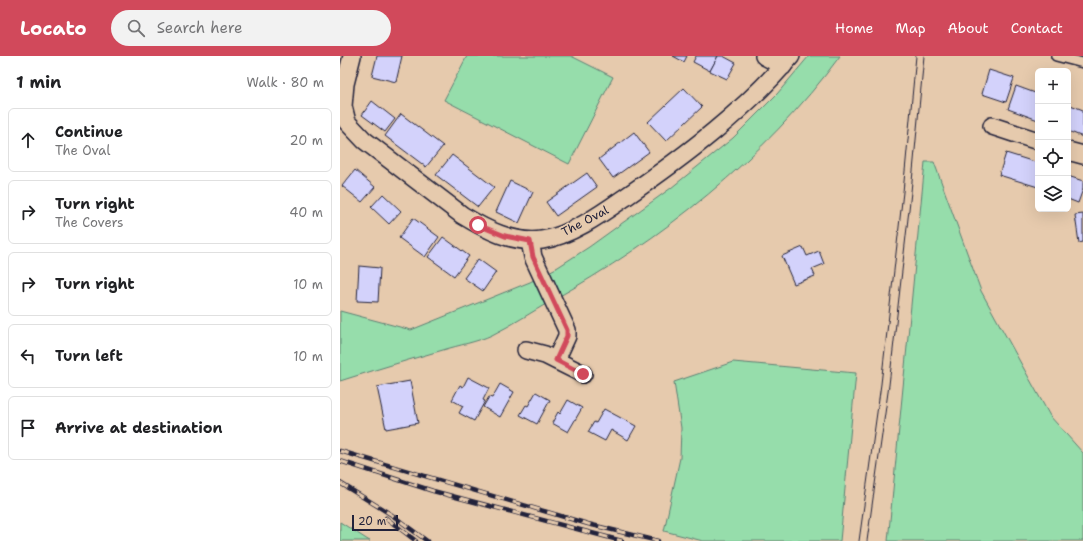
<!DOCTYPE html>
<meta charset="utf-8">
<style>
:root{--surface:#fff;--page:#f2f2f2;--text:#202124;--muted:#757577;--line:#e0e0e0;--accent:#d1495b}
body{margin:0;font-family:"Shantell Sans",sans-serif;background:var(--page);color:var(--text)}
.controls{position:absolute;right:12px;top:12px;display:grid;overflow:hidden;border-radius:6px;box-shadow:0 4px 16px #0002}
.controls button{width:36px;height:36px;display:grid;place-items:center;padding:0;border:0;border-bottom:1px solid var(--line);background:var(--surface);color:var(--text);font:20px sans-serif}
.scale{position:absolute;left:12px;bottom:10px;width:46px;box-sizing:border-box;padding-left:4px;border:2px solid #22223b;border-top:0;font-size:11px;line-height:14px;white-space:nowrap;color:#22223b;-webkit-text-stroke:3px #e6caad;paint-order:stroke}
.stop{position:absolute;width:12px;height:12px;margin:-9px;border:3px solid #d1495b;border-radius:50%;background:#fff}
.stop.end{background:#d1495b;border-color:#fff;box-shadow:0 1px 4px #0008}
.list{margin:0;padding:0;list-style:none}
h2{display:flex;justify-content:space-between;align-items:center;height:52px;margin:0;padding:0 16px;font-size:17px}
h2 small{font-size:13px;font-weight:400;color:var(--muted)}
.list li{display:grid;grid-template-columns:26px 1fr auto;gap:12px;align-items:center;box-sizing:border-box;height:64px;margin:0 8px 8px;padding:0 8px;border:1px solid var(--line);border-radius:6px}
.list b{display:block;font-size:15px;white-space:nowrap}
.list p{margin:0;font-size:13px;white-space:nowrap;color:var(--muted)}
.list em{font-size:13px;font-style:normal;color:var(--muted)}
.icon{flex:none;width:22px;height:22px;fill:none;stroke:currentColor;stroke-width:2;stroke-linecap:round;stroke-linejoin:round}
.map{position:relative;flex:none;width:743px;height:485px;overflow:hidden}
header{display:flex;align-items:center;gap:24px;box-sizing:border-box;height:56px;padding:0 20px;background:var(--accent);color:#fff}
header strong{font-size:19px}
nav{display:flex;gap:22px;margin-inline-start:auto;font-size:14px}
.search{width:280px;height:36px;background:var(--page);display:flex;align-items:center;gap:10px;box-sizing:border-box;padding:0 14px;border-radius:22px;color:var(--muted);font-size:15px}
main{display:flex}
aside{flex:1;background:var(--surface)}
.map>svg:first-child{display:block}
.green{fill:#96ddab;stroke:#5c8073}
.building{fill:#d3d2fb;stroke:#22223b}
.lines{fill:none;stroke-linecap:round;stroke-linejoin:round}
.service-casing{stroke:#22223b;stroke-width:12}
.minor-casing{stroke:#22223b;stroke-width:20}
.service{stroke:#e6caad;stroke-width:9}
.minor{stroke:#e6caad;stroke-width:17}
.tram{stroke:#22223b;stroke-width:1}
.rail-casing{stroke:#22223b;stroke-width:4.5}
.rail{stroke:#e6caad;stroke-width:3;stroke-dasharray:9;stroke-linecap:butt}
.route{stroke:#d1495b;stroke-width:5}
.labels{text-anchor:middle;stroke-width:3.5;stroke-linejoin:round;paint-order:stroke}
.street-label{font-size:12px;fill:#22223b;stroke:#e6caad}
</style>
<header>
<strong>Locato</strong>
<div class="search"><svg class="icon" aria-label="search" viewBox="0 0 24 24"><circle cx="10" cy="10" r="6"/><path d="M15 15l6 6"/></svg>Search here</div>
<nav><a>Home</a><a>Map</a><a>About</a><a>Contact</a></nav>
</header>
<main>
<aside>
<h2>1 min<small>Walk · 80 m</small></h2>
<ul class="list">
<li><svg class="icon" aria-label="ahead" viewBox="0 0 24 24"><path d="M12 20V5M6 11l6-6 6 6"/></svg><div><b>Continue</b><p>The Oval</p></div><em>20 m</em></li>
<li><svg class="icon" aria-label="right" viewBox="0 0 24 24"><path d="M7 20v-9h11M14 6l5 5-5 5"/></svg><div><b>Turn right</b><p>The Covers</p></div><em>40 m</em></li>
<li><svg class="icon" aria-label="right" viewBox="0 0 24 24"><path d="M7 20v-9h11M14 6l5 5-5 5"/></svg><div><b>Turn right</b></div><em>10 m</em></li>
<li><svg class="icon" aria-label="left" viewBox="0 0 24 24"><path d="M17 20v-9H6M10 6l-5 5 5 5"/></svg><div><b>Turn left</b></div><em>10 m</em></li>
<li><svg class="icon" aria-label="arrive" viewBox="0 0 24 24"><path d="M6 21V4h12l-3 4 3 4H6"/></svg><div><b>Arrive at destination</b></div></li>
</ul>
</aside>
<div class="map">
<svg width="743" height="485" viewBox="0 0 743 485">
<rect width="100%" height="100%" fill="#e6caad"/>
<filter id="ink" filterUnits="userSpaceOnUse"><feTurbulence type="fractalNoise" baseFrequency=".025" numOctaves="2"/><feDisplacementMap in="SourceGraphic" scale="8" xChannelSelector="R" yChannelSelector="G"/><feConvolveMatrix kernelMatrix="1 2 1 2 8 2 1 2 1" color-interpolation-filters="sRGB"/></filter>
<g filter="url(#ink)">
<g class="green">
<path d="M127,0H231L273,21L229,108L104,44Z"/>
<path d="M469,0H500C424,103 322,183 211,245C192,256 172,269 152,279C137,286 119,289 103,294C68,304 34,314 0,325V255L71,274L190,226L218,211L249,191L331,132L393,82L437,38Z"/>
<path d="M585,106H594L641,235L710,360L743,397V485H548Z"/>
<path d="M393,306L516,317L500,485H363L324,475L340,402L341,372L334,326Z"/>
<path d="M0,466L28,484L30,485H0Z"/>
</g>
<g class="building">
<path d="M37,0H62L56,26L32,20Z"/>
<path d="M333,0H347L344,6Z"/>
<path d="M356,0H378L370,15L353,6Z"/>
<path d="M378,0H383L396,7L387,23L370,15Z"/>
<path d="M649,14L674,22L666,46L642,38Z"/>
<path d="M676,30L698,38V64L668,53Z"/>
<path d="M344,32L362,51L326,85L308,66Z"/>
<path d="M32,45L55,63L45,76L22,59Z"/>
<path d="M728,48L743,54V81L728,75Z"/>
<path d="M61,58L103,90L86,111L45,80Z"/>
<path d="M294,76L309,96L273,122L259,103Z"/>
<path d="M666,97L698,107V131L659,119Z"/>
<path d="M112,99L154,131L138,151L96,119Z"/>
<path d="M15,114L35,131L22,146L2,130Z"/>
<path d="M247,117L257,131L216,160L206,146Z"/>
<path d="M728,120L743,125V133L738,147L728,143Z"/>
<path d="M170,125L193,136L179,167L156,156Z"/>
<path d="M43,138L61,155L49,168L31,151Z"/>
<path d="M743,158V186L739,187L735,159Z"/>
<path d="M73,162L99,181L85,201L59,182Z"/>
<path d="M103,181L129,200L114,220L88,201Z"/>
<path d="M463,191L467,200L479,195L484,208L472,213L475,220L454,228L442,200Z"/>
<path d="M138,203L156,216L143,235L124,222Z"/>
<path d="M19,210L40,212L38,246L17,245Z"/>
<path d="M128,321L149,332L143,344L145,345L134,365L119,357L123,350L112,344L120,329L123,331Z"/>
<path d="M70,325L78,367L46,373L37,331Z"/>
<path d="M160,328L174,336L160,361L143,351L149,341L152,342Z"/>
<path d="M196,336L210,344L197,368L180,359L186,349L188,350Z"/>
<path d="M228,344L242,352L228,376L212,367L218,356L220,358Z"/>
<path d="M264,353L296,370L288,384L271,374L265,385L248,376L254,366L256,367Z"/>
</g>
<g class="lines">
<defs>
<path id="service" d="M716,0L743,7"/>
<g id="minor">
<path d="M12,0L5,28L3,50L7,66L24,84L122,159C145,173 173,188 202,184C231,180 264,156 287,140C345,100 406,54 451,0"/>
<path d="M424,0L443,10"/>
<path d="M652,70L698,85"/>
<path d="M728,95L743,99"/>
<path d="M190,185L193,201L227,274V280L216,304"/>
<path d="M186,294L205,299L243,318"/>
</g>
</defs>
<use href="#service" class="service-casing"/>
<use href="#minor" class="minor-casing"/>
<use href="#service" class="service"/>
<use href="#minor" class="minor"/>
<g class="tram">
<path d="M519,485L541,328L563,136L576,0"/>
<path d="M527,485L549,329L571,136L584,0"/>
</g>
<defs>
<g id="rail">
<path d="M0,395L248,468L318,485"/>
<path d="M0,405L93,435L282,485"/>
<path d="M0,427L52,459L87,485"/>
<path d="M46,462L76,485"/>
</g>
</defs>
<use href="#rail" class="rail-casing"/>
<use href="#rail" class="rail"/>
</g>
</g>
<g class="lines" filter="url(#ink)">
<path class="route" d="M138,169L165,180L190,185L193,201L227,274V280L216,304L243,318"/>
</g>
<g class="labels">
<g class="street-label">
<text transform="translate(245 165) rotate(-28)" y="4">The Oval</text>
</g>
</g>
</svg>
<div class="controls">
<button>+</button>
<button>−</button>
<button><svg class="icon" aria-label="locate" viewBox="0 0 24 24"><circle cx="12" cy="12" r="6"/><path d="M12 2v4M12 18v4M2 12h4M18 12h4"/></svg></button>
<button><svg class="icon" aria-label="layers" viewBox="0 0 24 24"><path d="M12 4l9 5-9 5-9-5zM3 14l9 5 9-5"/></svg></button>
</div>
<div class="scale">20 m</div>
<div class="stop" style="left:138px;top:169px"></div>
<div class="stop end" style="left:243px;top:318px"></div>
</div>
</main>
